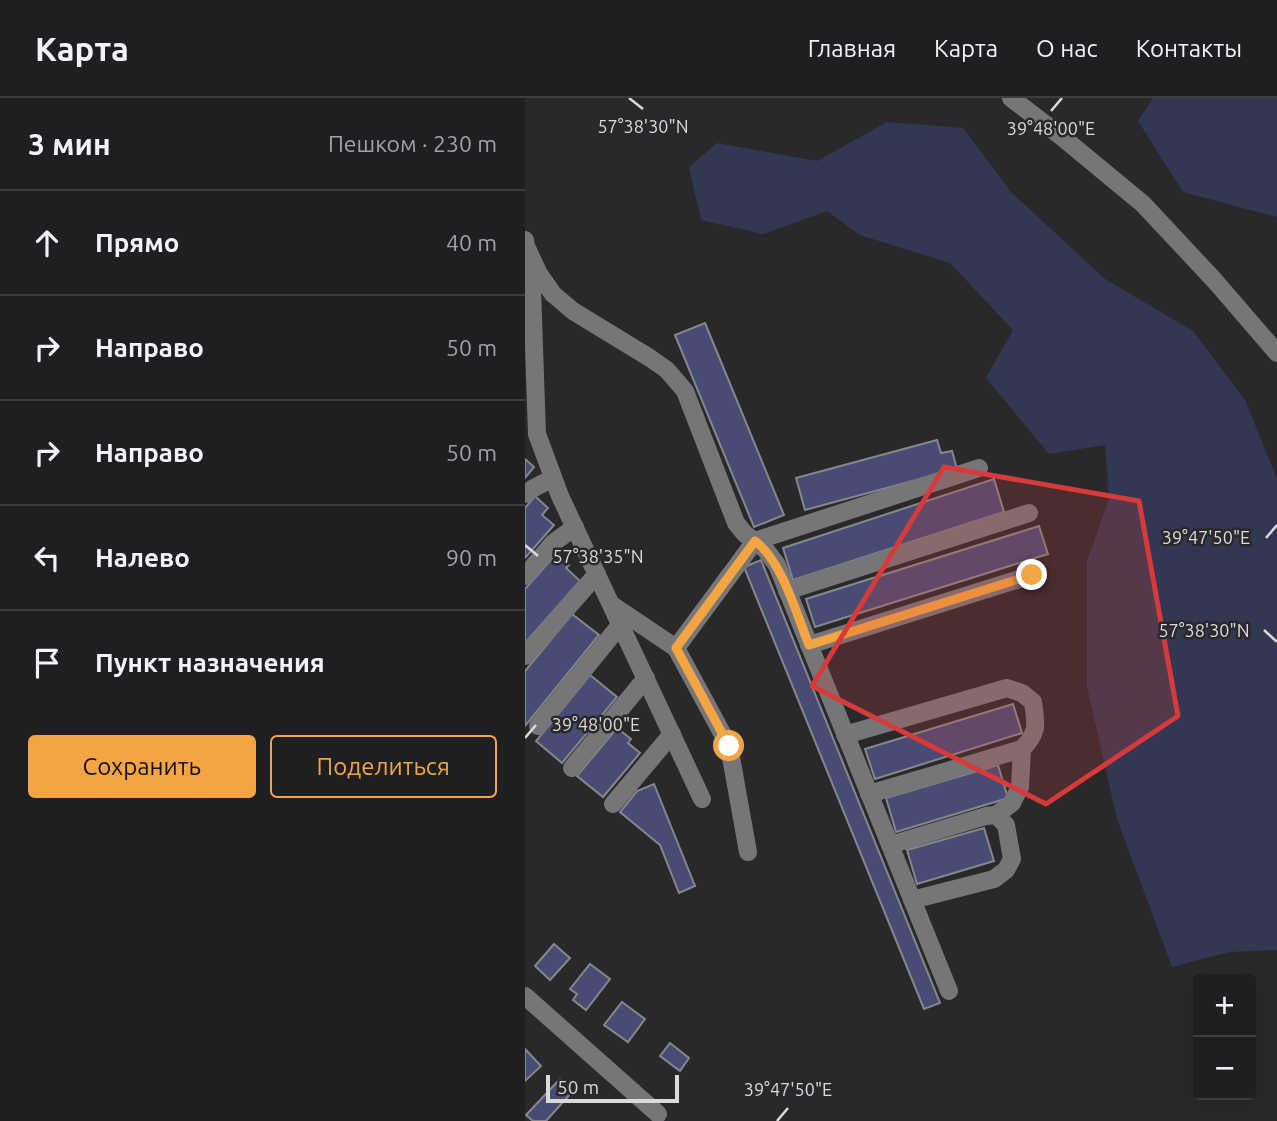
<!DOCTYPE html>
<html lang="ru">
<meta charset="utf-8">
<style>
:root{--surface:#1f1f21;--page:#2c2c2e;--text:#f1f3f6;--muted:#a1a2a5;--line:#3c3d3f;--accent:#f2a542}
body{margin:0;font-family:Ubuntu,sans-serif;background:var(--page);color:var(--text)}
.controls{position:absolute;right:21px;bottom:21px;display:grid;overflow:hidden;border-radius:7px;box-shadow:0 7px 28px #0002}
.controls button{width:63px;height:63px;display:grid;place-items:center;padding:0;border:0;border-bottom:2px solid var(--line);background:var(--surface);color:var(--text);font:35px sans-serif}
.scale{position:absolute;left:21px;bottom:18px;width:133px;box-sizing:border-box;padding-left:7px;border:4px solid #dadadc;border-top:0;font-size:19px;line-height:24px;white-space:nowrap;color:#dadadc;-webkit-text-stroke:5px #29292c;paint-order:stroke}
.stop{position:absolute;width:21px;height:21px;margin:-16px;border:5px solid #f2a542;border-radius:50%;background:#fff}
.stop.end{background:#f2a542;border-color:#fff;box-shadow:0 2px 7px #0008}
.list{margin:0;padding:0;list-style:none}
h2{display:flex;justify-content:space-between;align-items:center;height:91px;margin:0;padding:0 28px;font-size:30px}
h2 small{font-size:23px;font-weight:400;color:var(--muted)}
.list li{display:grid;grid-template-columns:46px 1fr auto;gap:21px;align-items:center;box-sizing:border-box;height:105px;padding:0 28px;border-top:2px solid var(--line)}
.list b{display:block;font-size:26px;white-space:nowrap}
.list em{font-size:23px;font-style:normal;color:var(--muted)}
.actions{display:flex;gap:14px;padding:21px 28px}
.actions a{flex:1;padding:16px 0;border:2px solid var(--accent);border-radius:7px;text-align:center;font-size:24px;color:var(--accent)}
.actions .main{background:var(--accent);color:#111}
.icon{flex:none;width:38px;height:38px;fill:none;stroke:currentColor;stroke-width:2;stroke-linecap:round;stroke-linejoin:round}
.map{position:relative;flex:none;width:752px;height:1023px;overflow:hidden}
header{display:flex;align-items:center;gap:42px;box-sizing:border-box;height:98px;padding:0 35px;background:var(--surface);border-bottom:2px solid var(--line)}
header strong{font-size:33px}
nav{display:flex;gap:38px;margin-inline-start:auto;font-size:24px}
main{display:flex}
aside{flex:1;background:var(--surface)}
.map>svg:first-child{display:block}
.green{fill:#343751}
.building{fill:#484c74;stroke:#86878a;stroke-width:2}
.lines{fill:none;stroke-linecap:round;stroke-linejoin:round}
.minor{stroke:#767678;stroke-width:18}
.route{stroke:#f2a542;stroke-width:9}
.marked{fill:#d63a3a;fill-opacity:0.2;stroke:#d63a3a;stroke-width:5;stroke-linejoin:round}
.ticks{fill:none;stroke:#dadadc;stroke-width:2.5}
.ticks-label{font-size:18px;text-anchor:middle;fill:#dadadc;stroke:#29292c;stroke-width:5;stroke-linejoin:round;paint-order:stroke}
</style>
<header>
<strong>Карта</strong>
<nav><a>Главная</a><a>Карта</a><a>О нас</a><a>Контакты</a></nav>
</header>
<main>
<aside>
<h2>3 мин<small>Пешком · 230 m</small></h2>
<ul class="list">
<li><svg class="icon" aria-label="ahead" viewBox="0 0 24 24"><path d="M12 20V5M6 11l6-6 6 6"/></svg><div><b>Прямо</b></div><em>40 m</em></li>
<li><svg class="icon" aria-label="right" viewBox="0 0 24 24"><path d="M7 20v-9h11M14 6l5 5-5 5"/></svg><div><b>Направо</b></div><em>50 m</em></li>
<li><svg class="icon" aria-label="right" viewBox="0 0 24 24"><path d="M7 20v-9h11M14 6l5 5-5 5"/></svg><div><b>Направо</b></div><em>50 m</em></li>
<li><svg class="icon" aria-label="left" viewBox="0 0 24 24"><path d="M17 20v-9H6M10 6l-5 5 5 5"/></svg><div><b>Налево</b></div><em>90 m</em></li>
<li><svg class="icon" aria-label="arrive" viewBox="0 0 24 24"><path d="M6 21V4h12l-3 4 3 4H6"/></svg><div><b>Пункт назначения</b></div></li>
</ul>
<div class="actions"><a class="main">Сохранить</a><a>Поделиться</a></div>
</aside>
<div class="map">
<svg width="752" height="1023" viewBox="0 0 752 1023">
<rect width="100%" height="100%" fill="#29292c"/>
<g class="green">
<path d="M628,0H752V119L658,94L613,23Z"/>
<path d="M362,24L438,30L487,95L580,181L668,233L720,302L752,381V852L705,854L647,869L592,721L562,589V463L584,401L580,347L524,356L461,280L488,232L425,165L335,137L302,113L238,136L176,122L164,69L192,45L292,63Z"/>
</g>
<g class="building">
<path d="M180,225L259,417L229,429L150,237Z"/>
<path d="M412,342L416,355L427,353L432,371L280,412L271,380Z"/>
<path d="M0,361L9,369L0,380Z"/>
<path d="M469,381L479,414L268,482L258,450Z"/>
<path d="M10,398L23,410L17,417L29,427L0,460V410Z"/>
<path d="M514,428L523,456L290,529L281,501Z"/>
<path d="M31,456L44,467L41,470L55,483L0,545V491Z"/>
<path d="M236,462L415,905L399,911L219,469Z"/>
<path d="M47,516L74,537L0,628V573Z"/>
<path d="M65,577L92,599L37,665L11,643Z"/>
<path d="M488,606L497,635L350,681L340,651Z"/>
<path d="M92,630L106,641L103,645L115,655L78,699L52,678Z"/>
<path d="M473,667L483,700L371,734L361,700Z"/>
<path d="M129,686L170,788L154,795L135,747L95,714L112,693Z"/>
<path d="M459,730L469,763L392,786L382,752Z"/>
<path d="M29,846L45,860L25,882L10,868Z"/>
<path d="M65,866L85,881L61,912L48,902L52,896L45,891Z"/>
<path d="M97,904L120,921L103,944L79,927Z"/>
<path d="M145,945L164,960L155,973L135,958Z"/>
<path d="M0,951L16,968L0,983Z"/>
<path d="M35,981L48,993L21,1023H8L1,1017Z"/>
</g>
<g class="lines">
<g class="minor">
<path d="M486,0L537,39L618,106L690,183L752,255"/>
<path d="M0,142L1,148L14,176L28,196L48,213L125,260L142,272L160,293L211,425L220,436L240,451L252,467L424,893"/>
<path d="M3,162L7,191L12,336L35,398L177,701"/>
<path d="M0,396L7,391L28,380"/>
<path d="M0,478L28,445L50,429"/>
<path d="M262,493L504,415"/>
<path d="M87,507L151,550L204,648L223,754"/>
<path d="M284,547L507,477"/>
<path d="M151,550L230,443L454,370"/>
<path d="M0,558L72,476"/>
<path d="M13,628L96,526"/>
<path d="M320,637L482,590L497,595L508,604C511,626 514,634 497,651L344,696"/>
<path d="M47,670L121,580"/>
<path d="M88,706L147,636"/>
<path d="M471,717L487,705L495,689L497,651"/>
<path d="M365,747L461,718L471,717L481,727L487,761L481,772L469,781L387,802"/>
<path d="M0,898L133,1016"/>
</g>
</g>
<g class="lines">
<path class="route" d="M204,648L151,550L230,443C257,463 271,515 284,547L507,477"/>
</g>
<path class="marked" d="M419,369L614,403L653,618L521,706L287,588Z"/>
<path class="ticks" d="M104,0L118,11M526,13L537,0M741,440L752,427M0,447L13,458M739,532L752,544M0,640L11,627M252,1023L263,1010"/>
<g class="ticks-label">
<text x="118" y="35">57°38'30"N</text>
<text x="526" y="37">39°48'00"E</text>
<text x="681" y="446">39°47'50"E</text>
<text x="73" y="465">57°38'35"N</text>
<text x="679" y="539">57°38'30"N</text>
<text x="71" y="633">39°48'00"E</text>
<text x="263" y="998">39°47'50"E</text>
</g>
</svg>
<div class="controls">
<button>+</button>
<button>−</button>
</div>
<div class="scale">50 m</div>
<div class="stop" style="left:204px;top:648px"></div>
<div class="stop end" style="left:507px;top:477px"></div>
</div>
</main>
